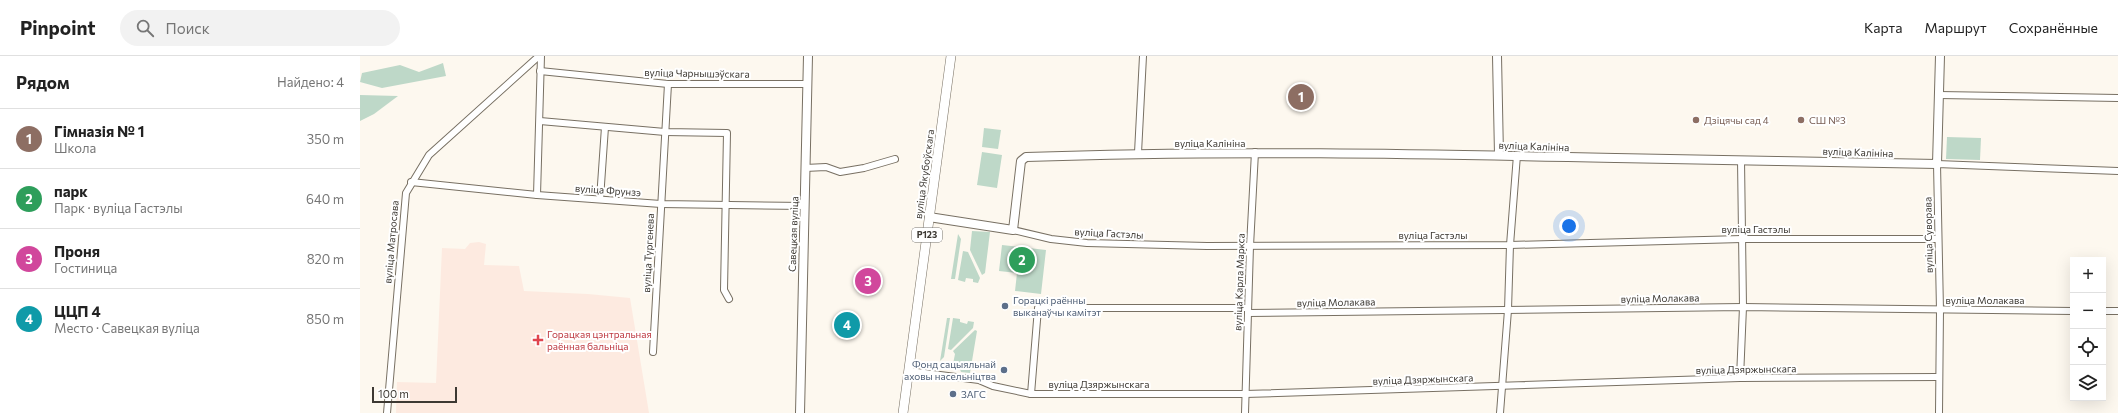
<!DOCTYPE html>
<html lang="ru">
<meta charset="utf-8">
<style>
:root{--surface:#fff;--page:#f2f2f2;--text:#222;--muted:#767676;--line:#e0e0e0;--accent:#a7712c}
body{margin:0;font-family:Commissioner,sans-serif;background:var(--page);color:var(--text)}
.controls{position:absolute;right:12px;bottom:12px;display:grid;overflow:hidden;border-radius:0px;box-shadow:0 4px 16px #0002}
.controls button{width:36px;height:36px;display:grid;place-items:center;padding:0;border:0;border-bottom:1px solid var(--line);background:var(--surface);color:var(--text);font:20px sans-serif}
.scale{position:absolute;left:12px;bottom:10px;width:85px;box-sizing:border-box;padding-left:4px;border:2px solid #3d3933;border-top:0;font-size:11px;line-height:14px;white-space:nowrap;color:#3d3933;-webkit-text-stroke:3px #fff;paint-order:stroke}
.you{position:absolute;left:1209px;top:170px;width:14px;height:14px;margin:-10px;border:3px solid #fff;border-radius:50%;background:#1a73e8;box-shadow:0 0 0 6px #1a73e833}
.badge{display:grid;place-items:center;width:26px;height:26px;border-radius:50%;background:var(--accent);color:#fff;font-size:13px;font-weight:700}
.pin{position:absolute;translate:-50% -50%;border:2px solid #fff;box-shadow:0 1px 4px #0006}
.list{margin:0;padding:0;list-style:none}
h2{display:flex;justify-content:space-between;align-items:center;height:52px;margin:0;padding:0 16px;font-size:17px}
h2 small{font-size:13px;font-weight:400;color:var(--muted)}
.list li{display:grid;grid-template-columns:26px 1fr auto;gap:12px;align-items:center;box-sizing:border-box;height:60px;padding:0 16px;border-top:1px solid var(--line)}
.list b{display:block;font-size:15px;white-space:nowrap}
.list p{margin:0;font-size:13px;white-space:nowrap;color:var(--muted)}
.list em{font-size:13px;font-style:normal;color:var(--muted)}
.icon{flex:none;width:22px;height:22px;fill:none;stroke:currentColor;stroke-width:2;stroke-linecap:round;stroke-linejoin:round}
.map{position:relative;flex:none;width:1758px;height:357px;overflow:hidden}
header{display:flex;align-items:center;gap:24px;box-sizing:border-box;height:56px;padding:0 20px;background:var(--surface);border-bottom:1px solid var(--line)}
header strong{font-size:19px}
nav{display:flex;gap:22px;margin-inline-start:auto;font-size:14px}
.search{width:280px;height:36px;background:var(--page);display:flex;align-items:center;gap:10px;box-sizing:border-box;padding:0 14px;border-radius:22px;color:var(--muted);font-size:15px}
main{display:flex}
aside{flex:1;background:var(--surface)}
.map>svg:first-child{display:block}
.medical{fill:#fdeae0}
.green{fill:#bed8c8}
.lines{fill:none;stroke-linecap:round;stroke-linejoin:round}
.street-casing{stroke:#787063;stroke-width:8}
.secondary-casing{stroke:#787063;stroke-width:10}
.primary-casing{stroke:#787063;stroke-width:10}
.street{stroke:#fff;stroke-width:6}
.secondary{stroke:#fff;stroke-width:8}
.primary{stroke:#fff;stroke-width:9}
.education-dot{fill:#8d6e63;stroke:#fff;stroke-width:1.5}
.service-dot{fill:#5c6f8a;stroke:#fff;stroke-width:1.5}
.health-dot{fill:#e0444e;stroke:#fff;stroke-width:1.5}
.labels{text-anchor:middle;stroke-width:4;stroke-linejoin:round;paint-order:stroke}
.shield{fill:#fff;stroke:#777470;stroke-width:1}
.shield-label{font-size:9px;font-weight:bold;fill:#3d3933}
.street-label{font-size:10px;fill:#3d3933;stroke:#fff}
.education-label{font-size:10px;fill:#785e54;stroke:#fff;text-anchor:start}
.service-label{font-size:10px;fill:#4e5e75;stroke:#fff;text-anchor:start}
.health-label{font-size:10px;fill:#be3a42;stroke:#fff;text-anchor:start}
</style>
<header>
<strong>Pinpoint</strong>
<div class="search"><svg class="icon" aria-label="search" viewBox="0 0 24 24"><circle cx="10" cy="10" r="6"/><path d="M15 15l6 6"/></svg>Поиск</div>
<nav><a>Карта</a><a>Маршрут</a><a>Сохранённые</a></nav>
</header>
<main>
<aside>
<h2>Рядом<small>Найдено: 4</small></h2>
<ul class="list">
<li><span class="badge" style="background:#8d6e63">1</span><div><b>Гімназія № 1</b><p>Школа</p></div><em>350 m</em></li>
<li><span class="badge" style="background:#2e9e5b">2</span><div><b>парк</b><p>Парк · вуліца Гастэлы</p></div><em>640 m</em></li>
<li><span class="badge" style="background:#d1479c">3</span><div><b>Проня</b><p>Гостиница</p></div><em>820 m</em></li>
<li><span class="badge" style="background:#0f9aa8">4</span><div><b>ЦЦП 4</b><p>Место · Савецкая вуліца</p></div><em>850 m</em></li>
</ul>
</aside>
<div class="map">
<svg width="1758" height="357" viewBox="0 0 1758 357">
<rect width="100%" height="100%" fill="#fdf8ef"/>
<path class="medical" d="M119,186L126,188L124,209L159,210L164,235L228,238L270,242L289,357H36L37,326L76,327L82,192L105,193L110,187Z"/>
<g class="green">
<path d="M83,7L86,20L22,32L0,26L2,17L40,9L59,16Z"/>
<path d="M0,39L38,40L14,58L0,65Z"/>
<path d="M624,72L641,74L638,93L622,91Z"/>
<path d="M1587,81L1621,82L1620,104L1586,103Z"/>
<path d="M622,96L642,99L637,132L617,129Z"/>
<path d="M612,175L630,176L625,217L622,219L610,194Z"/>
<path d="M598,178L601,183L595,223H591Z"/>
<path d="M642,189L686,194L681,238L655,235L657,217L639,215Z"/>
<path d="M603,195L608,196L620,222L618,227L613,226V223L606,222L605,226L598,224Z"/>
<path d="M587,262H590L584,301L580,305Z"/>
<path d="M593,262L600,263V266L607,268L608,265L614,266L613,272L591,294L588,293Z"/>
<path d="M615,274L617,275L610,317L601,316L600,313L585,310V307L593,308L595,298L593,295Z"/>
</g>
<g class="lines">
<defs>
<g id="street">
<path d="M180,15L308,28H447"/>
<path d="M1579,39L1758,42"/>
<path d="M180,65L305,76L367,77L364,234L369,243"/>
<path d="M778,97L783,0"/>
<path d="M445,112L466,111L480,116L504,112L535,103"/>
<path d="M51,126L177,139L301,148L445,150"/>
<path d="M177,139L181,0"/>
<path d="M240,143L245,71"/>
<path d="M653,174L691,183L727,187L847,190L1150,189L1382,183H1578"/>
<path d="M1743,255H1758"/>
<path d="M888,257L1383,251L1713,255"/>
<path d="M293,296L308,28"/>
<path d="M549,315L619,324L633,330L671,338H885L1380,322L1579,321"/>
<path d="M1380,322L1383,251L1381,104"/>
<path d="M671,338L678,252H888"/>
<path d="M27,357L46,137L69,99L179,0"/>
<path d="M885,357L890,190L895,96"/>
<path d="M1140,357L1148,254L1150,189L1157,99"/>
<path d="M1579,357L1580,254L1577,108L1758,115"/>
</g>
<g id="secondary">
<path d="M1137,0L1139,99"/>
<path d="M569,161L653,174L661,105L666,101C863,94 1059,98 1256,102C1363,105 1470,105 1577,108L1580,0"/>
<path d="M440,357L448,0"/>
</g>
<path id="primary" d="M543,357L591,0"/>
</defs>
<use href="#street" class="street-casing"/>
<use href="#secondary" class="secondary-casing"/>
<use href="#primary" class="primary-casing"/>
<use href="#street" class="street"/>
<use href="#secondary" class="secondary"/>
<use href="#primary" class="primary"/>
</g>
<g class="education-dot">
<circle cx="1336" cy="64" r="4"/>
<circle cx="1441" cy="64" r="4"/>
</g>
<g class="service-dot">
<circle cx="645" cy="250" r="4"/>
<circle cx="644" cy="314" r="4"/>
<circle cx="593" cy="338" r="4"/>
</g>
<path class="health-dot" d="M176 278h4v4h4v4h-4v4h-4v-4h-4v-4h4z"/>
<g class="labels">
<rect class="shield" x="552" y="172" width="30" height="14" rx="3"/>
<g class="shield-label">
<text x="567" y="182">Р123</text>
</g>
<g class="street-label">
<text transform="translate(337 17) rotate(1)" y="4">вуліца Чарнышэўскага</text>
<text x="850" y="91">вуліца Калініна</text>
<text transform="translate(1174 90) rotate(2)" y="4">вуліца Калініна</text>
<text transform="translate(1498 96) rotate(2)" y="4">вуліца Калініна</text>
<text transform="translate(564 118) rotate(-82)" y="4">вуліца Якубоўскага</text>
<text transform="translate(248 134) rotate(4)" y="4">вуліца Фрунзэ</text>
<text x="1396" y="177">вуліца Гастэлы</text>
<text transform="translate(749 177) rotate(3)" y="4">вуліца Гастэлы</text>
<text transform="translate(433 178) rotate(-88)" y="4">Савецкая вуліца</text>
<text x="1073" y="183">вуліца Гастэлы</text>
<text transform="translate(1568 179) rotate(-91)" y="4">вуліца Суворава</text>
<text transform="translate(31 186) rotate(-85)" y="4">вуліца Матросава</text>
<text transform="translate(288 197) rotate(-87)" y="4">вуліца Тургенева</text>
<text transform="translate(879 226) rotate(-88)" y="4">вуліца Карла Маркса</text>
<text transform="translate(1300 242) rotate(-1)" y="4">вуліца Молакава</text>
<text x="1625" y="248">вуліца Молакава</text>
<text transform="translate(976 246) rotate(-1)" y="4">вуліца Молакава</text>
<text transform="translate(1386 313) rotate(-1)" y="4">вуліца Дзяржынскага</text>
<text transform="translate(1063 323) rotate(-2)" y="4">вуліца Дзяржынскага</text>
<text x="739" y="332">вуліца Дзяржынскага</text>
</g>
<g class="education-label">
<text x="1344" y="68">Дзіцячы сад 4</text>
<text x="1449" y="68">СШ №3</text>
</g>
<g class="service-label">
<text x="653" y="248">Горацкі раённы<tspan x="653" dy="12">выканаўчы камітэт</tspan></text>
<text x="636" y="312" text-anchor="end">Фонд сацыяльнай<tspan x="636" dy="12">аховы насельніцтва</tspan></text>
<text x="601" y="342">ЗАГС</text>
</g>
<g class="health-label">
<text x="187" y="282">Горацкая цэнтральная<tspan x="187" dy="12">раённая бальніца</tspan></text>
</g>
</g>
</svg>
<div class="controls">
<button>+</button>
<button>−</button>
<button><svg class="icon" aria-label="locate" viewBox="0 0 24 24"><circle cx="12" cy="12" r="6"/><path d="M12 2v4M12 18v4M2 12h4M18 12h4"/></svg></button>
<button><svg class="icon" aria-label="layers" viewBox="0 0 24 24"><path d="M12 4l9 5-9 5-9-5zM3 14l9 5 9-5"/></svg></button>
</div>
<div class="scale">100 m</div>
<div class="you"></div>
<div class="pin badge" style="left:941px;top:41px;background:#8d6e63">1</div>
<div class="pin badge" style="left:662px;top:204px;background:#2e9e5b">2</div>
<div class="pin badge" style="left:508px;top:225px;background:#d1479c">3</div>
<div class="pin badge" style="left:487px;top:269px;background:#0f9aa8">4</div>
</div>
</main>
